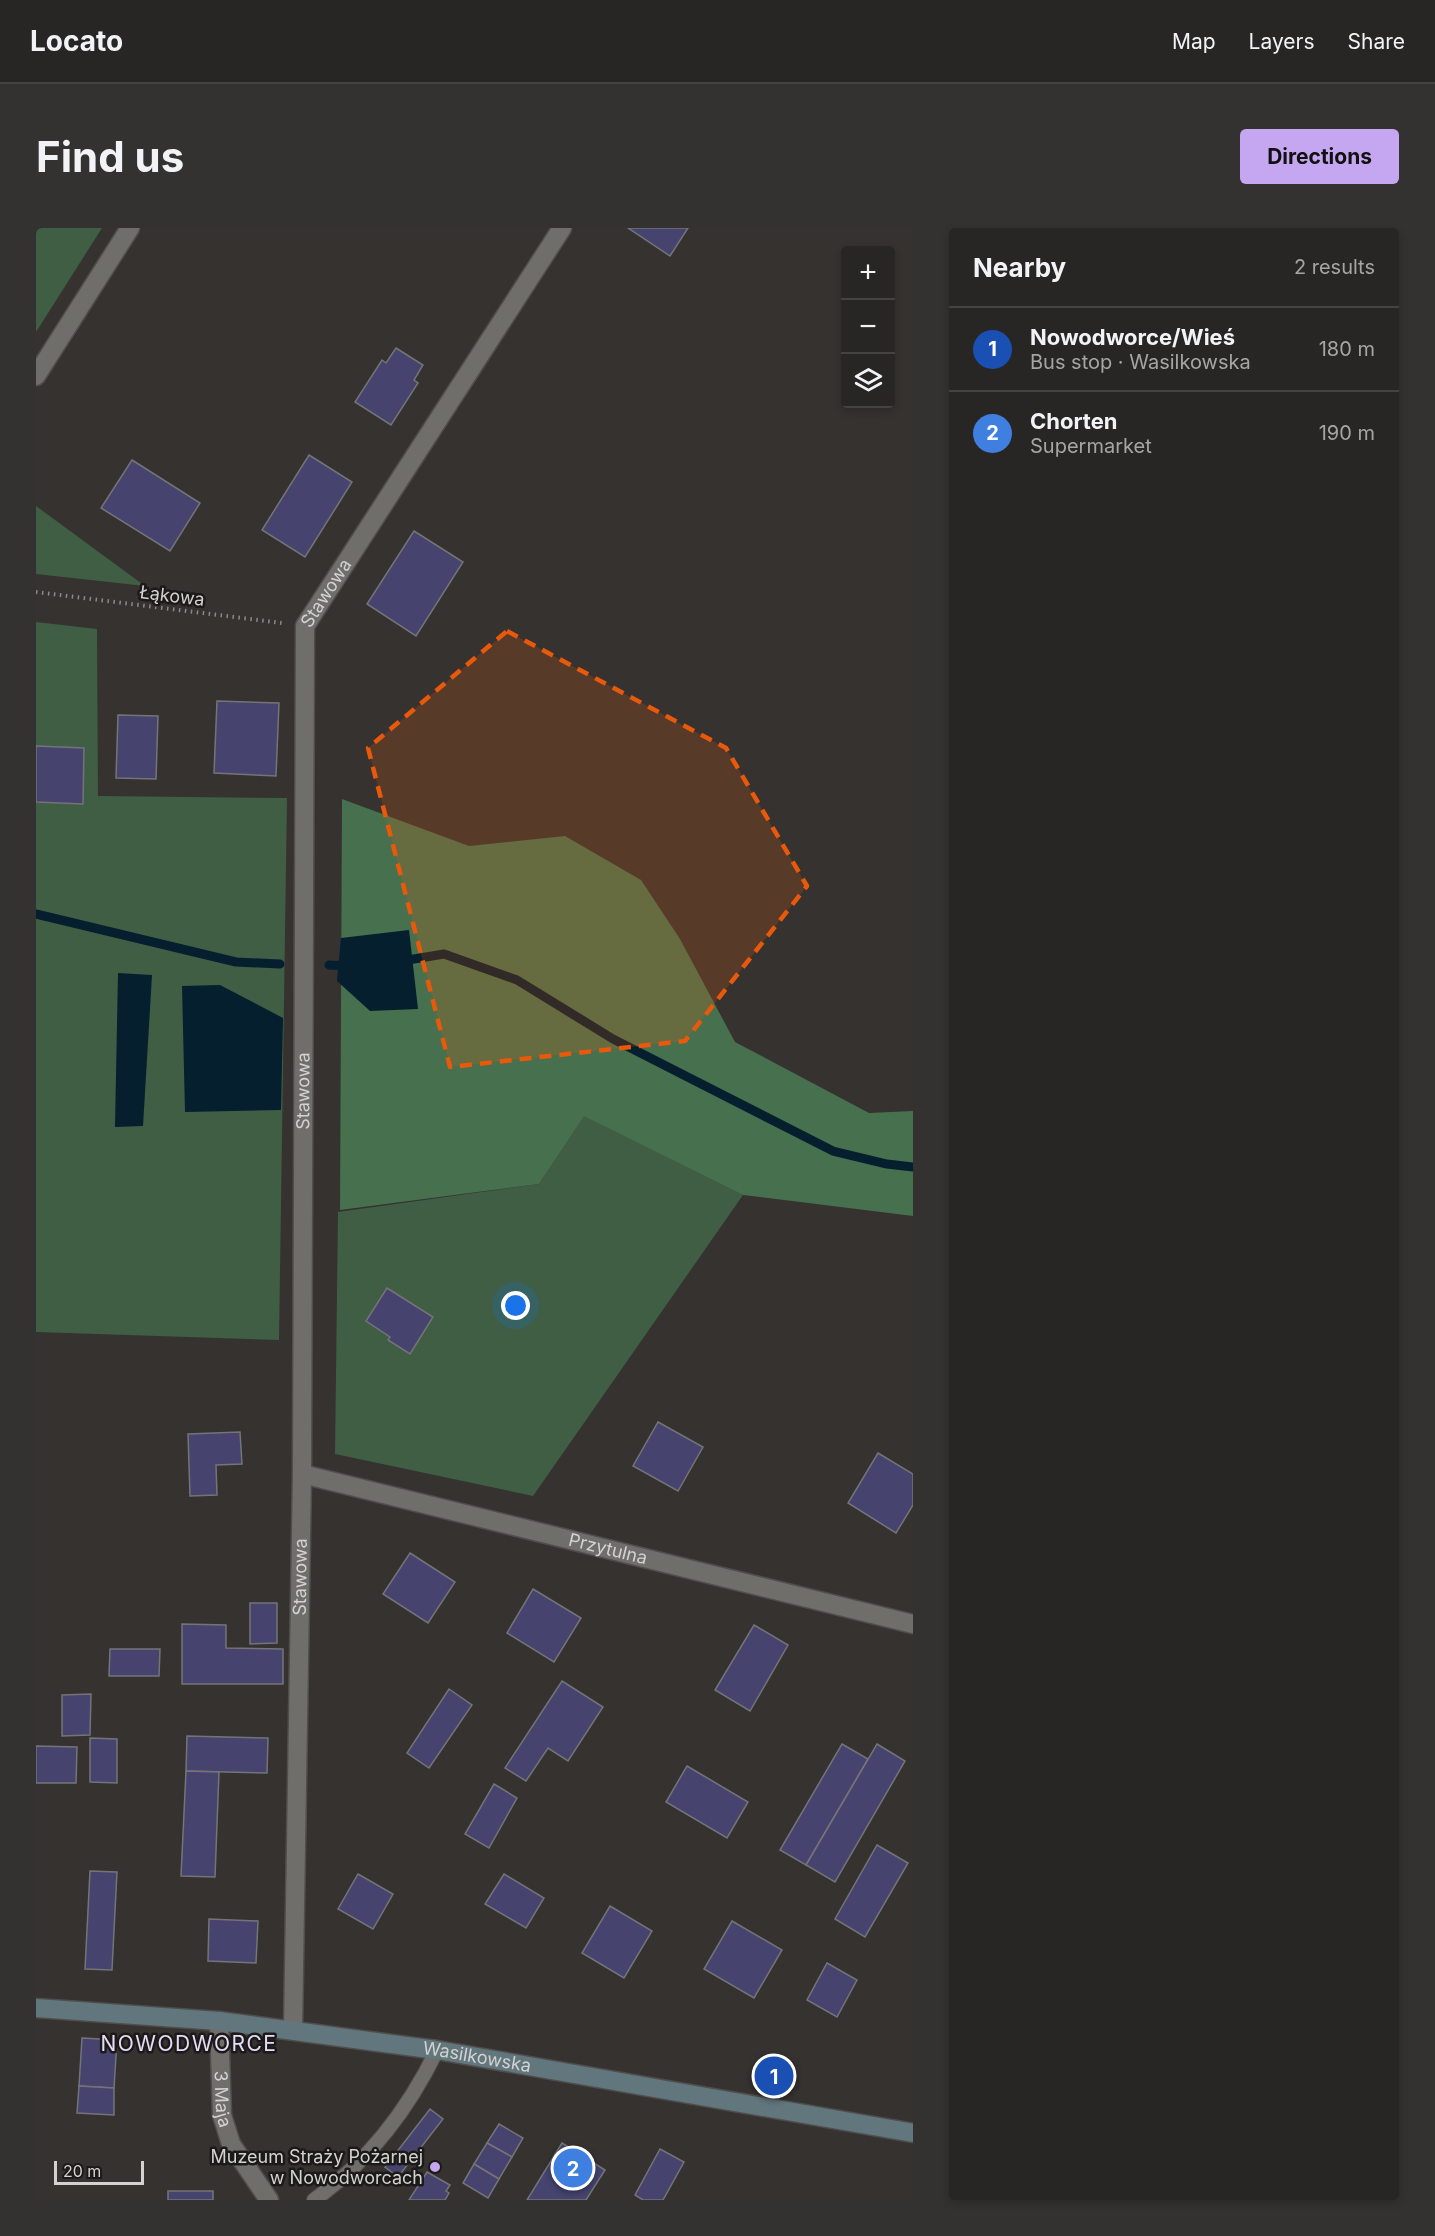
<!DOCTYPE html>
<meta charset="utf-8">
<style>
:root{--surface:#282624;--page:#343231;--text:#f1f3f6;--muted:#a5a5a6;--line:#444341;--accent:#c5a7f1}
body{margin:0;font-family:Inter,sans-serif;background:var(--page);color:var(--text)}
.controls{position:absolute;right:18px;top:18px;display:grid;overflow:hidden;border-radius:6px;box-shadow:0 3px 9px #0003}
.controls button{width:54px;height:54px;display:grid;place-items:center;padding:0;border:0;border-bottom:2px solid var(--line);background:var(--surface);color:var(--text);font:30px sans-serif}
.scale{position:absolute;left:18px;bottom:15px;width:90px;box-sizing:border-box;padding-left:6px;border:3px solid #d4d2d1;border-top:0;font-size:16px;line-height:21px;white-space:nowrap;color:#d4d2d1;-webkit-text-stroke:4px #1b1a19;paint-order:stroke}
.you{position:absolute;left:480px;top:1078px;width:21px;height:21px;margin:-15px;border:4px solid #fff;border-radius:50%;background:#1a73e8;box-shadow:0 0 0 9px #1a73e833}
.badge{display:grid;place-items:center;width:39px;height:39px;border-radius:50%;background:var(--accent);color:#fff;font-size:20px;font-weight:700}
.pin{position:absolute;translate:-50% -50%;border:3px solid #fff;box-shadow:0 2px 6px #0006}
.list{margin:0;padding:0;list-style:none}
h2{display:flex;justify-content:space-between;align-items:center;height:78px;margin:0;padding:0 24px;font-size:26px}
h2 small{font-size:20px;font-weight:400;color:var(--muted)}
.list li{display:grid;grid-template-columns:39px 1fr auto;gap:18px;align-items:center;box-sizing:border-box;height:84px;padding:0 24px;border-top:2px solid var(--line)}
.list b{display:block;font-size:22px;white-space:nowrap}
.list p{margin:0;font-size:20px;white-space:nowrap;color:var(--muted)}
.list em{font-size:20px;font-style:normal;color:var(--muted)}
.icon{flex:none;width:33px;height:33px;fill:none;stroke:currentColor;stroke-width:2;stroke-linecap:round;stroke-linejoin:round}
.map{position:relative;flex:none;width:877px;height:1972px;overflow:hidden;border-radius:6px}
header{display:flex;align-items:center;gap:36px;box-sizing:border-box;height:84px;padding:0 30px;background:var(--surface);border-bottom:2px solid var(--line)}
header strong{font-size:28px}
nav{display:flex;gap:33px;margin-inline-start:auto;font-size:21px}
.intro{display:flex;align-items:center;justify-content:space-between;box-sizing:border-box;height:144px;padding:0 36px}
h1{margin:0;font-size:42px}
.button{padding:15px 27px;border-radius:6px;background:var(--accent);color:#111;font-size:21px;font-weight:700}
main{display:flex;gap:36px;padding:0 36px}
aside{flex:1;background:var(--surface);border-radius:6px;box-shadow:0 3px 9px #0003}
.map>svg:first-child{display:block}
.green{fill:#3f5e44}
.forest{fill:#46704e}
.water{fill:#051f2e}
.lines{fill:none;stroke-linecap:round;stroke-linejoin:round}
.stream{stroke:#051f2e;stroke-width:9}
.building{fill:#46446f;stroke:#747478;stroke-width:1.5}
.lane-casing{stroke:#504e4c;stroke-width:16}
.street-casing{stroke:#504e4c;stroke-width:21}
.secondary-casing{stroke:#504e4c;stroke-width:21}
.path{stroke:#8c8988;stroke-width:4;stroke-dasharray:1.5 4.5;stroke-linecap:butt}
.lane{stroke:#706e6b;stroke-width:14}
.street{stroke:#706e6b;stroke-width:18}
.secondary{stroke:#61777d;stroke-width:18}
.marked{fill:#e8590c;fill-opacity:0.2;stroke:#e8590c;stroke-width:4.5;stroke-dasharray:12 8;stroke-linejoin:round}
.poi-dot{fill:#c5a7f1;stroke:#1b1a19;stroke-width:2}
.labels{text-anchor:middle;stroke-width:5;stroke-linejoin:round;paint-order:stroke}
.street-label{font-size:18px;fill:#d4d2d1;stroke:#1b1a19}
.poi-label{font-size:18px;fill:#d4d2d1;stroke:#1b1a19;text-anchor:end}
.quarter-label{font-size:21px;letter-spacing:1.5px;fill:#e7dcf8;stroke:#1b1a19}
</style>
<header>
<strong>Locato</strong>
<nav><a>Map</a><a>Layers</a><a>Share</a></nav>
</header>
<div class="intro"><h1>Find us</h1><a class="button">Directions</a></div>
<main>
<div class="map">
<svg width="877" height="1972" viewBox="0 0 877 1972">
<rect width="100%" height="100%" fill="#353230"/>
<g class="green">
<path d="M0,0H66L0,104Z"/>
<path d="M0,278L109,358L0,346Z"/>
<path d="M0,394L61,401L62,568L251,570L243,1112L0,1104Z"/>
<path d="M548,887L707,967L497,1268L299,1226L302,984L503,956Z"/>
</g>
<path class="forest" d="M306,571L433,618L529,608L605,652L644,711L699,814L833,885L877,883V988L707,967L548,888L503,956L304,982Z"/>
<g class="water">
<path d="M373,702L382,781L334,783L301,753L305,710Z"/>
<path d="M82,745L116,747L107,898L79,899Z"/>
<path d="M184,757L247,790L245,882L149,884L146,758Z"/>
</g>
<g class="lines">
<g class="stream">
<path d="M0,686L200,734L244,736"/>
<path d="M366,733L408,726L481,752L577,811L797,923L851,936L877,939"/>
<path d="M293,737L313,738"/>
</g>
</g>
<g class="building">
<path d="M592,0H652L634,28Z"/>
<path d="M360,120L387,137L378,152L382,155L355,197L319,174L346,132L350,135Z"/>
<path d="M273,227L316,254L269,329L226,302Z"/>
<path d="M96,232L164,275L134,323L65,280Z"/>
<path d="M378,303L427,334L380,408L331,376Z"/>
<path d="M181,473L243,475L240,548L178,545Z"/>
<path d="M82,487L122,488L120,551L80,550Z"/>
<path d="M0,518L48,520L47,576L0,574Z"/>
<path d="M351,1060L397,1089L374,1126L352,1112L354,1109L330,1093Z"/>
<path d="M622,1194L667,1219L642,1263L597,1238Z"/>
<path d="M204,1204L206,1236L180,1237L181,1267L154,1268L152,1206Z"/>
<path d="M842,1225L877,1246V1277L860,1305L812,1275Z"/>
<path d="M374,1325L419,1354L392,1395L347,1366Z"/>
<path d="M497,1361L545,1390L518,1434L471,1405Z"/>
<path d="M214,1375H241V1415L214,1416Z"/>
<path d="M146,1396L190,1397V1420L247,1421V1456H146Z"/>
<path d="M718,1397L752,1417L714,1483L679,1462Z"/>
<path d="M74,1421H124L123,1448H73Z"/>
<path d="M526,1453L567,1479L532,1533L512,1520L490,1553L469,1540Z"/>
<path d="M413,1461L436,1477L393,1540L371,1525Z"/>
<path d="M55,1466L54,1507L26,1508V1467Z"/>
<path d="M151,1508L232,1510L231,1545L150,1543Z"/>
<path d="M54,1510L81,1511V1555L54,1554Z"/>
<path d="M806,1516L832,1531L770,1637L744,1622Z"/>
<path d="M841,1516L869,1533L799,1654L770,1637Z"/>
<path d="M0,1518L41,1519L40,1555H0Z"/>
<path d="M651,1538L712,1574L691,1610L630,1574Z"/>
<path d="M150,1543L183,1544L179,1649L145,1648Z"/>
<path d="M458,1556L481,1570L453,1620L429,1606Z"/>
<path d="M841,1617L872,1635L829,1709L799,1691Z"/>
<path d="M54,1643L81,1644L76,1742L49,1741Z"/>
<path d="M322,1646L357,1666L337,1701L302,1681Z"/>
<path d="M468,1646L508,1670L490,1700L449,1676Z"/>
<path d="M574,1678L616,1703L588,1750L546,1725Z"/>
<path d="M173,1691L222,1693L220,1735L172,1733Z"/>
<path d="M696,1693L746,1722L718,1770L668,1741Z"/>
<path d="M791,1735L821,1752L801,1789L771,1772Z"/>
<path d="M46,1810L81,1812L78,1860L43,1858Z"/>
<path d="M43,1858L78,1860V1887L41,1885Z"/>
<path d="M394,1881L407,1891L362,1949L349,1939Z"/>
<path d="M463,1896L487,1910L476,1929L451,1915Z"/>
<path d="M451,1915L476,1929L463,1951L438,1936Z"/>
<path d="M526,1915L569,1942L550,1972H491Z"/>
<path d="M624,1921L648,1934L627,1972H607L599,1967Z"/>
<path d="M438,1936L463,1951L452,1970L427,1955Z"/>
<path d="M391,1944L414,1957L410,1963L413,1965L409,1972H373Z"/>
<rect x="132" y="1963" width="45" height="9"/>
</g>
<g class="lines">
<defs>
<path id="lane" d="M278,1972C333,1933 372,1882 401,1822"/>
<g id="street">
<path d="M0,148L94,0"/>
<path id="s1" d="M266,1246L877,1396"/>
<path id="s2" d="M183,1793L186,1887L195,1916L233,1972"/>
<path id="s3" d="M257,1802L266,1246L269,398L526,0"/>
</g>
<g id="secondary">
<path id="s4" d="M0,1780L183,1793L401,1822L877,1905"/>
</g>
</defs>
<use href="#lane" class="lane-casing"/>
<use href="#street" class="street-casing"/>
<use href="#secondary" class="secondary-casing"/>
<path class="path" d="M0,364L246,395"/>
<use href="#lane" class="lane"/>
<use href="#street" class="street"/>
<use href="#secondary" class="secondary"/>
</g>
<path class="marked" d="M471,403L690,520L771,658L649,813L414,839L332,520Z"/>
<circle class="poi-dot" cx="399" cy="1939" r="6"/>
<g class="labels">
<g class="street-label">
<text dy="6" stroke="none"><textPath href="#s3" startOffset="1443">Stawowa</textPath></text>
<text transform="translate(136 368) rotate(7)" y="6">Łąkowa</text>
<text dy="6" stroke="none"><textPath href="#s3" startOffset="939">Stawowa</textPath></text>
<text dy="6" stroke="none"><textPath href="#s1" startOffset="315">Przytulna</textPath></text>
<text dy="6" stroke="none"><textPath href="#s3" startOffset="453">Stawowa</textPath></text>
<text dy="6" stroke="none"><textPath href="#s4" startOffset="444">Wasilkowska</textPath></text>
<text dy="6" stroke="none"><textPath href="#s2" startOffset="78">3 Maja</textPath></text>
</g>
<g class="poi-label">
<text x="387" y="1935">Muzeum Straży Pożarnej<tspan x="387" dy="21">w Nowodworcach</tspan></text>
</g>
<g class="quarter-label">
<text x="153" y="1823">NOWODWORCE</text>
</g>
</g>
</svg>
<div class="controls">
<button>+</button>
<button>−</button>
<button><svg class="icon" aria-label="layers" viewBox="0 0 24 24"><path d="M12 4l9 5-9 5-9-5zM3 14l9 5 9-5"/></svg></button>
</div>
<div class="scale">20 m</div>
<div class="you"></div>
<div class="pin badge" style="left:738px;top:1848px;background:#1a4fb4">1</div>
<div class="pin badge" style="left:537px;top:1940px;background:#3f7fe0">2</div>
</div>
<aside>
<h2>Nearby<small>2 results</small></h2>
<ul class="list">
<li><span class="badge" style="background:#1a4fb4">1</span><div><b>Nowodworce/Wieś</b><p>Bus stop · Wasilkowska</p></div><em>180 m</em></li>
<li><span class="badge" style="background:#3f7fe0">2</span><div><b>Chorten</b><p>Supermarket</p></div><em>190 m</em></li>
</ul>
</aside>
</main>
